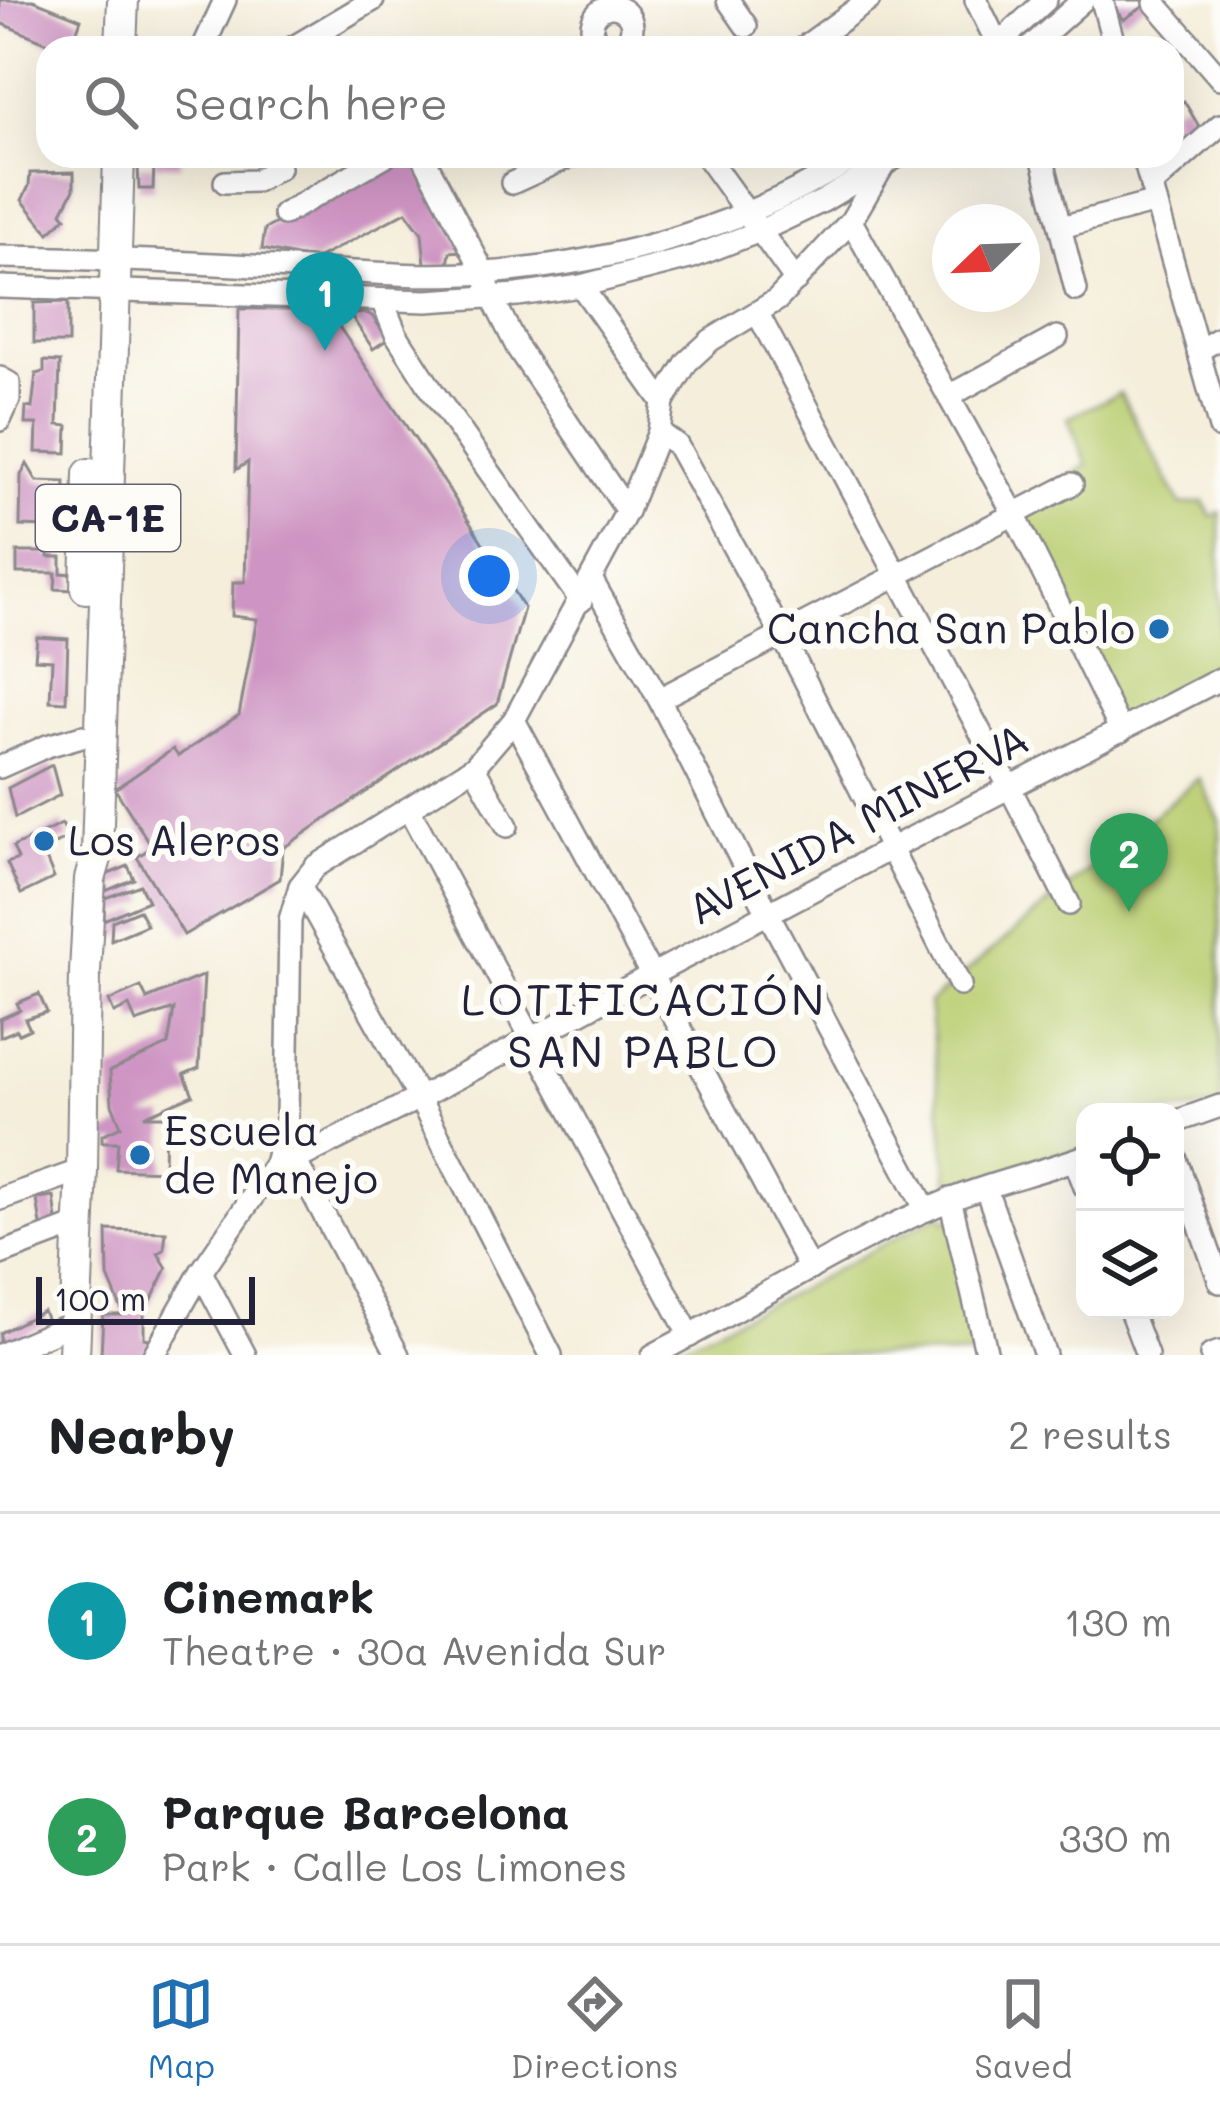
<!DOCTYPE html>
<meta charset="utf-8">
<style>
:root{--surface:#fff;--page:#f2f2f2;--text:#202124;--muted:#757577;--line:#e0e0e0;--accent:#1f6fb2}
body{margin:0;font-family:Mali,sans-serif;background:var(--page);color:var(--text)}
.controls{position:absolute;right:36px;bottom:36px;display:grid;overflow:hidden;border-radius:24px;box-shadow:0 12px 48px #0002}
.controls button{width:108px;height:108px;display:grid;place-items:center;padding:0;border:0;border-bottom:3px solid var(--line);background:var(--surface);color:var(--text);font:60px sans-serif}
.compass{position:absolute;left:932px;top:204px;width:108px;height:108px;border-radius:50%;background:var(--surface);box-shadow:0 12px 48px #0002;rotate:247deg}
.scale{position:absolute;left:36px;bottom:30px;width:219px;box-sizing:border-box;padding-left:12px;border:6px solid #22223b;border-top:0;font-size:33px;line-height:42px;white-space:nowrap;color:#22223b;-webkit-text-stroke:9px #fdfcf7;paint-order:stroke}
.you{position:absolute;left:489px;top:576px;width:42px;height:42px;margin:-30px;border:9px solid #fff;border-radius:50%;background:#1a73e8;box-shadow:0 0 0 18px #1a73e833}
.badge{display:grid;place-items:center;width:78px;height:78px;border-radius:50%;background:var(--accent);color:#fff;font-size:39px;font-weight:700}
.pin{position:absolute;translate:-50% -99px;filter:drop-shadow(0 3px 6px #0008)}
.pin::after{content:'';position:absolute;top:63px;width:42px;height:36px;background:inherit;clip-path:polygon(0 0,100% 0,50% 100%)}
.list{margin:0;padding:0;list-style:none}
h2{display:flex;justify-content:space-between;align-items:center;height:156px;margin:0;padding:0 48px;font-size:51px}
h2 small{font-size:39px;font-weight:400;color:var(--muted)}
.list li{display:grid;grid-template-columns:78px 1fr auto;gap:36px;align-items:center;box-sizing:border-box;height:216px;padding:0 48px;border-top:3px solid var(--line)}
.list b{display:block;font-size:45px;white-space:nowrap}
.list p{margin:0;font-size:39px;white-space:nowrap;color:var(--muted)}
.list em{font-size:39px;font-style:normal;color:var(--muted)}
.icon{flex:none;width:66px;height:66px;fill:none;stroke:currentColor;stroke-width:2;stroke-linecap:round;stroke-linejoin:round}
.map{position:relative;flex:none;width:1220px;height:1355px;overflow:hidden}
.search{position:absolute;background:var(--surface);box-shadow:0 12px 48px #0002;left:36px;right:36px;top:36px;height:132px;display:flex;align-items:center;gap:30px;box-sizing:border-box;padding:0 42px;border-radius:36px;color:var(--muted);font-size:45px}
.sheet{height:588px;background:var(--surface)}
nav{display:flex;justify-content:space-around;align-items:center;box-sizing:border-box;height:168px;border-top:3px solid var(--line);background:var(--surface);font-size:33px;color:var(--muted)}
nav a{display:grid;justify-items:center;gap:6px}
nav .on{color:var(--accent)}
.map>svg:first-child{display:block}
.green{fill:#bacd71;stroke:#6e7856;stroke-width:3}
.building{fill:#ce94c3}
.lines{fill:none;stroke-linecap:round;stroke-linejoin:round}
.minor-casing{stroke:#8c888b;stroke-width:26}
.highway-casing{stroke:#8c888b;stroke-width:34}
.minor{stroke:#fff;stroke-width:21}
.highway{stroke:#fff;stroke-width:30}
.poi-dot{fill:#1f6fb2;stroke:#fdfcf7;stroke-width:4.5}
.labels{text-anchor:middle;stroke-width:12;stroke-linejoin:round;paint-order:stroke}
.shield{fill:#fdfcf7;stroke:#646373;stroke-width:3}
.shield-label{font-size:39px;font-weight:bold;fill:#22223b}
.poi-label{font-size:42px;fill:#22223b;stroke:#fdfcf7;text-anchor:start}
.street-label{font-size:42px;fill:#22223b;stroke:#fdfcf7}
.neighbourhood-label{font-size:45px;letter-spacing:3px;fill:#22223b;stroke:#fdfcf7}
</style>
<div class="map">
<svg width="1220" height="1355" viewBox="0 0 1220 1355">
<rect width="100%" height="100%" fill="#fdfcf7"/>
<filter id="ink" filterUnits="userSpaceOnUse"><feTurbulence type="fractalNoise" baseFrequency=".00833" numOctaves="2"/><feDisplacementMap in="SourceGraphic" scale="24" xChannelSelector="R" yChannelSelector="G"/><feConvolveMatrix kernelMatrix="1 2 1 2 8 2 1 2 1" color-interpolation-filters="sRGB"/></filter>
<filter id="wash" filterUnits="userSpaceOnUse"><feTurbulence type="fractalNoise" baseFrequency=".004" numOctaves="4" result="noise"/><feDisplacementMap in="SourceGraphic" scale="48" xChannelSelector="R" yChannelSelector="G"/><feGaussianBlur stdDeviation="2.7" result="paint"/><feColorMatrix in="noise" values="0 0 0 0 0 0 0 0 0 0 0 0 0 0 0 0 0 1.4 0 .05"/><feComposite in="paint" operator="in"/></filter>
<g filter="url(#wash)">
<rect width="100%" height="100%" fill="#f5eedb"/>
<g class="green">
<path d="M1120,393L1181,505L1204,502L1211,517L1220,512V679L1121,731L1014,514L1087,465L1068,418Z"/>
<path d="M1199,778L1220,821V1106L1175,1112H1085V1154L950,1199L929,1003Z"/>
<path d="M942,1213L944,1221L954,1216L986,1355H660L794,1292Z"/>
</g>
<g id="blocks">
<g class="building">
<path d="M0,0H33L81,19L71,48H60L0,23Z"/>
<path d="M1110,0H1146L1149,3L1123,20Z"/>
<path d="M1184,101L1201,130L1172,146V108Z"/>
<path d="M154,156H180V166L154,165L153,189H139L138,166L154,165Z"/>
<path d="M406,156H413L463,251L450,252L448,266L425,264L422,233L406,212L315,260L262,249L265,229Z"/>
<path d="M74,172V189L62,212L66,217L49,233L22,200L29,186L30,173Z"/>
<path d="M68,302V343H34V303Z"/>
<path d="M239,309H327L444,482L524,608L497,704L283,848L280,879L184,935L137,857L152,847L115,789L173,749L178,756L239,715L257,619L232,616L233,582H245L248,462L236,470Z"/>
<path d="M367,313L372,316L388,339L373,349L350,314Z"/>
<path d="M44,361L60,362L58,425L68,426L67,453L36,452L37,424H25L26,407L32,408L36,374L44,372Z"/>
<path d="M27,464L37,481L65,482L64,513H49V527L20,526L21,475Z"/>
<path d="M17,552H48V557H61V573L74,574L73,590L55,589L56,573H17Z"/>
<path d="M37,637L68,639L66,702L50,701L52,660L35,659Z"/>
<path d="M52,765L60,795L15,818L8,788Z"/>
<path d="M62,824L69,838L42,849L54,878L21,894L7,863L18,859L13,847Z"/>
<path d="M128,866L134,879L106,891V875Z"/>
<path d="M140,885L148,901L104,920L105,898Z"/>
<path d="M139,910L147,925L111,940L112,921Z"/>
<path d="M204,975L199,1068L184,1074L193,1095L144,1116H165L164,1171L116,1169L118,1142H102V1135L121,1126L112,1104L110,1071L168,1045L174,1009L136,1022L129,1006L114,1013L109,1001L141,987L147,999Z"/>
<path d="M39,994L47,1012L25,1019L30,1029L19,1034L17,1030L0,1037V1019L20,1010L17,1003Z"/>
<path d="M54,1197L58,1229L42,1232L37,1199Z"/>
<path d="M107,1230L166,1232L164,1250L158,1253L167,1268L144,1315V1338L153,1340L142,1355H101L103,1315H124L108,1277Z"/>
<path d="M43,1311L48,1323L0,1347V1333Z"/>
</g>
</g>
</g>
<g filter="url(#ink)">
<use href="#blocks" fill-opacity="0" stroke="#8c888b" stroke-width="3"/>
<g class="lines">
<defs>
<g id="minor">
<path d="M728,0L746,26"/>
<path d="M976,0L998,45"/>
<path d="M1102,0L1115,48"/>
<path d="M1155,3L1220,78"/>
<circle cx="612" cy="27" r="20"/>
<path d="M203,48L225,0"/>
<path d="M292,48L373,0"/>
<path d="M573,48L594,36"/>
<path d="M803,48L869,0"/>
<path d="M994,48L1046,0"/>
<path d="M1029,48L1083,0"/>
<path d="M423,156L484,273L492,297L518,349L627,511"/>
<path d="M706,156L796,281"/>
<path d="M1042,156L1076,290"/>
<path d="M1143,156L1220,428"/>
<path d="M225,182L256,181L279,168"/>
<path d="M512,183L571,156"/>
<path d="M1151,186L1220,125"/>
<path d="M284,214L385,156"/>
<path d="M851,221L1014,514L1121,731"/>
<path d="M1061,227L1156,202"/>
<path d="M0,257C92,258 183,262 275,267C344,271 415,278 485,273C615,264 747,225 857,156"/>
<path d="M581,286L663,402"/>
<path d="M0,287L427,301L518,295L581,286L693,257L760,231L823,201L898,156"/>
<path d="M382,300L396,334L433,392L581,601"/>
<path d="M758,314L1010,788L1069,904"/>
<path d="M1198,351L1220,338"/>
<path d="M0,378L9,383V400L0,420"/>
<path d="M949,396L1057,337"/>
<path d="M659,432L677,445L782,635L960,985"/>
<path d="M591,579L659,699L768,913L926,1210"/>
<path d="M659,699L1072,484"/>
<path d="M514,720L810,1269"/>
<path d="M0,767L47,746L82,736"/>
<path d="M474,767L507,826"/>
<path d="M409,809L690,1336"/>
<path d="M300,886L419,1098L551,1355"/>
<path d="M1175,1122L1220,1106"/>
<path d="M1175,1157L1220,1282"/>
<path d="M295,1160L398,1355"/>
<path d="M1075,1160L1085,1187"/>
<path d="M275,1164L295,1160L419,1098L890,849L1220,679"/>
<path d="M986,1189L1045,1355"/>
<path d="M0,1199L82,1170"/>
<path d="M950,1199L987,1355"/>
<path d="M0,1254L80,1224"/>
<path d="M201,1272L245,1355"/>
<path d="M1130,1310L1147,1355"/>
<path d="M0,1355L74,1323"/>
<path d="M154,1355L201,1272L275,1164L287,1118L290,920L300,886L315,867L474,767L514,720L627,511L659,432L663,402L687,362L711,340L777,300L851,221L882,168"/>
<path d="M653,1355C751,1305 844,1243 945,1202C990,1183 1039,1173 1085,1156"/>
<path d="M1211,1355L1220,1352"/>
</g>
<g id="highway">
<path d="M121,48L123,0"/>
<path d="M86,588L89,474"/>
<path d="M74,1355L82,1170L85,972L90,879L97,855L119,156"/>
</g>
</defs>
<use href="#minor" class="minor-casing"/>
<use href="#highway" class="highway-casing"/>
<use href="#minor" class="minor"/>
<use href="#highway" class="highway"/>
</g>
</g>
<g class="poi-dot">
<circle cx="1159" cy="629" r="12"/>
<circle cx="44" cy="841" r="12"/>
<circle cx="140" cy="1155" r="12"/>
</g>
<g class="labels">
<rect class="shield" x="36" y="485" width="144" height="66" rx="9"/>
<g class="shield-label">
<text x="108" y="532">CA-1E</text>
</g>
<g class="poi-label">
<text x="1135" y="644" text-anchor="end">Cancha San Pablo</text>
<text x="68" y="856">Los Aleros</text>
<text x="164" y="1146">Escuela<tspan x="164" dy="48">de Manejo</tspan></text>
</g>
<g class="street-label">
<text transform="translate(858 824) rotate(-28)" y="15">AVENIDA MINERVA</text>
</g>
<g class="neighbourhood-label">
<text x="644" y="1016">LOTIFICACIÓN<tspan x="644" dy="52">SAN PABLO</tspan></text>
</g>
</g>
</svg>
<div class="controls">
<button><svg class="icon" aria-label="locate" viewBox="0 0 24 24"><circle cx="12" cy="12" r="6"/><path d="M12 2v4M12 18v4M2 12h4M18 12h4"/></svg></button>
<button><svg class="icon" aria-label="layers" viewBox="0 0 24 24"><path d="M12 4l9 5-9 5-9-5zM3 14l9 5 9-5"/></svg></button>
</div>
<svg class="compass" viewBox="-18 -18 36 36"><path d="M0-13l5 13h-10z" fill="#e53935"/><path d="M0 13l5-13h-10z" fill="#757577"/></svg>
<div class="scale">100 m</div>
<div class="you"></div>
<div class="pin badge" style="left:325px;top:351px;background:#0f9aa8">1</div>
<div class="pin badge" style="left:1129px;top:912px;background:#2e9e5b">2</div>
<div class="search"><svg class="icon" aria-label="search" viewBox="0 0 24 24"><circle cx="10" cy="10" r="6"/><path d="M15 15l6 6"/></svg>Search here</div>
</div>
<section class="sheet">
<h2>Nearby<small>2 results</small></h2>
<ul class="list">
<li><span class="badge" style="background:#0f9aa8">1</span><div><b>Cinemark</b><p>Theatre · 30a Avenida Sur</p></div><em>130 m</em></li>
<li><span class="badge" style="background:#2e9e5b">2</span><div><b>Parque Barcelona</b><p>Park · Calle Los Limones</p></div><em>330 m</em></li>
</ul>
</section>
<nav>
<a class="on"><svg class="icon" aria-label="map" viewBox="0 0 24 24"><path d="M3 6l6-2 6 2 6-2v14l-6 2-6-2-6 2zM9 4v14M15 6v14"/></svg>Map</a>
<a><svg class="icon" aria-label="directions" viewBox="0 0 24 24"><path d="M12 3l9 9-9 9-9-9zM9 14v-3h6M13 9l2 2-2 2"/></svg>Directions</a>
<a><svg class="icon" aria-label="saved" viewBox="0 0 24 24"><path d="M7 4h10v16l-5-4-5 4z"/></svg>Saved</a>
</nav>
